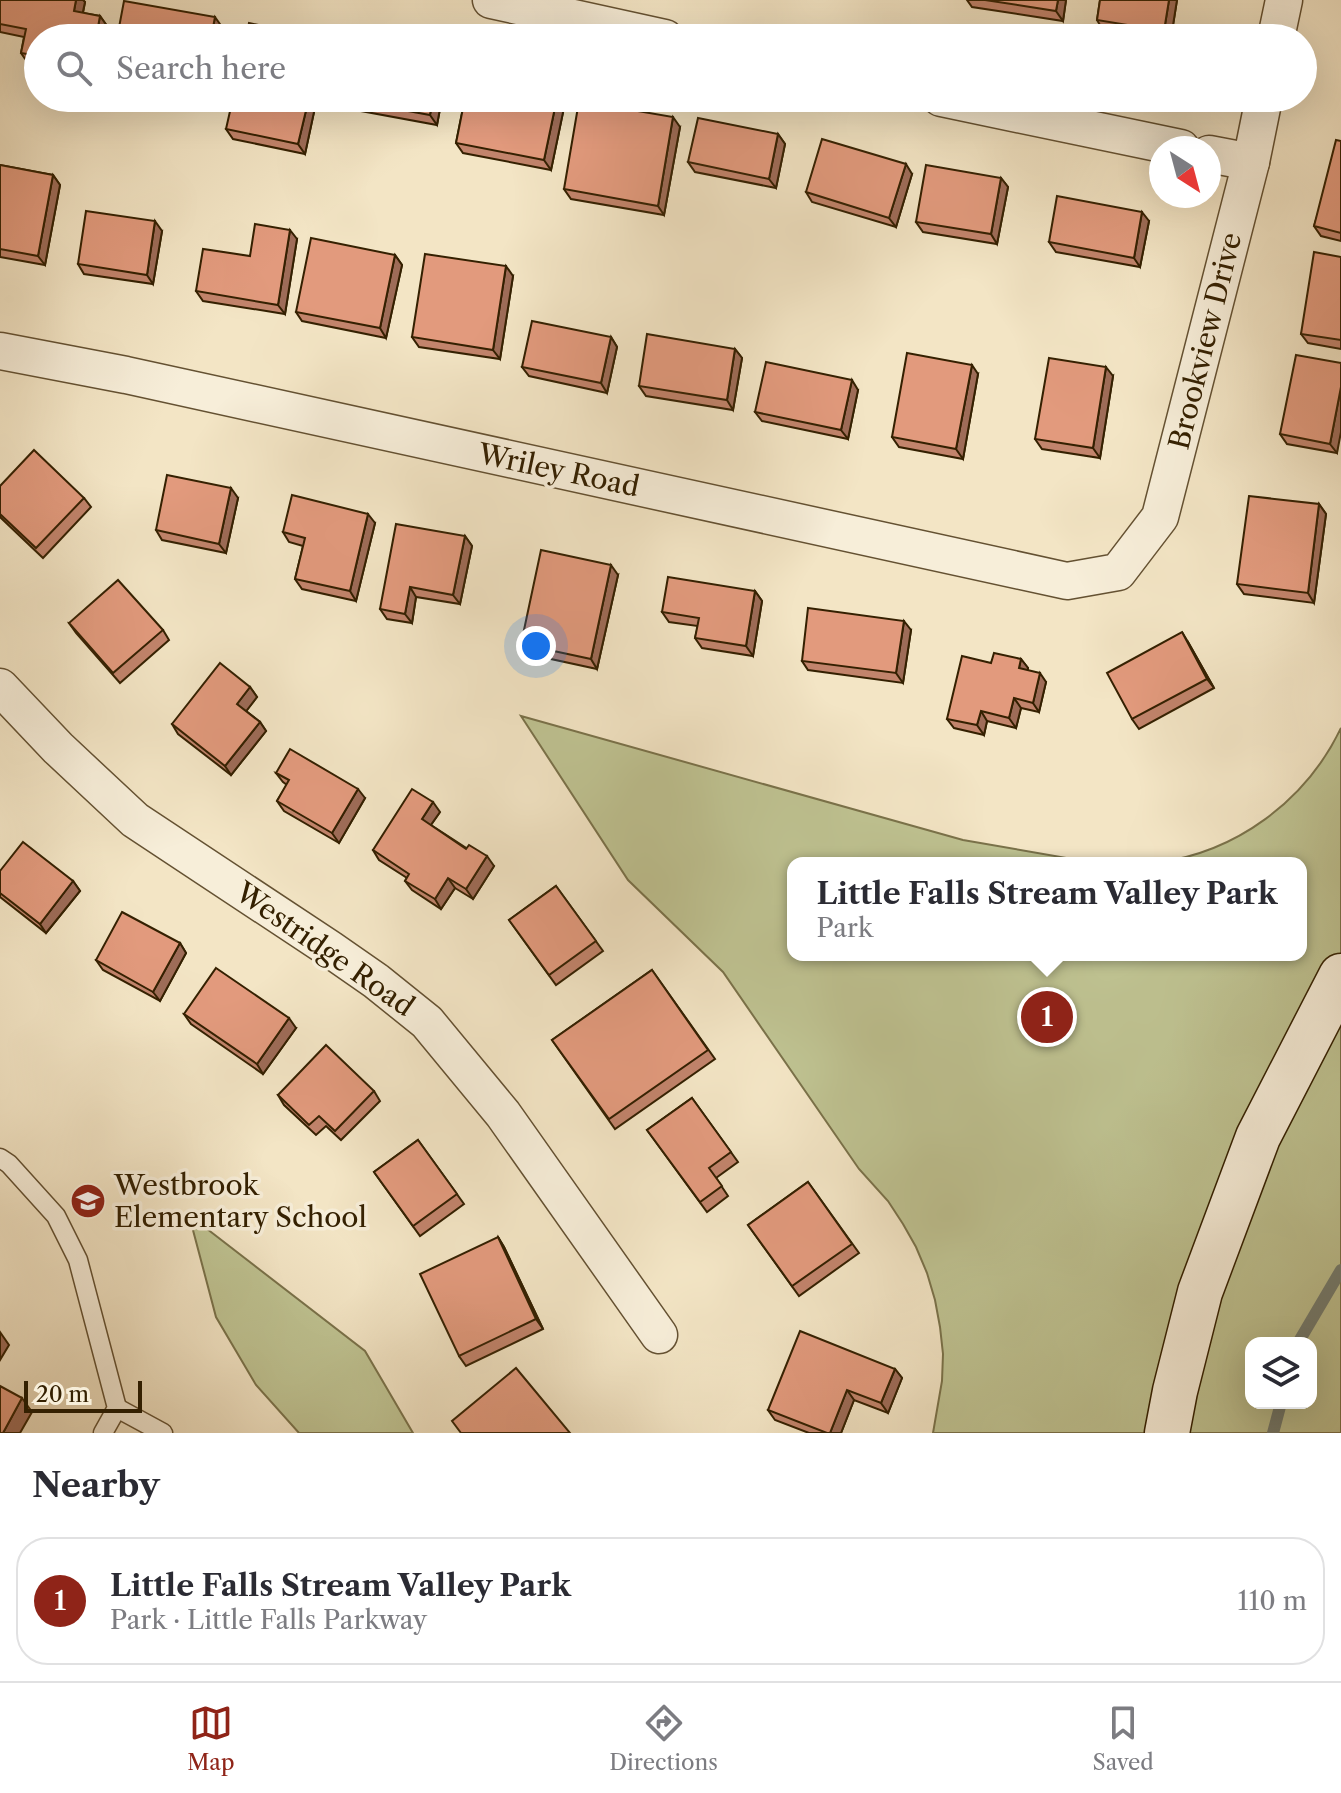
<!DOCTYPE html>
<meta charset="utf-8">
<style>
:root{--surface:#fff;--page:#f7f7f7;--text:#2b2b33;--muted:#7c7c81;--line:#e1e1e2;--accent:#8f2418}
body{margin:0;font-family:"Libre Caslon Text",serif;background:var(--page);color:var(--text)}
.controls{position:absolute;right:24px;bottom:24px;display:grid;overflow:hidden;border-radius:16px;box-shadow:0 8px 32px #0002}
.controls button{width:72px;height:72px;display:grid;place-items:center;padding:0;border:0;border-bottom:2px solid var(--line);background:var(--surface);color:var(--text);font:40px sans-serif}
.compass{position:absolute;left:1149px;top:136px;width:72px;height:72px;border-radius:50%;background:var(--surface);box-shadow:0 8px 32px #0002;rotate:144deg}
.scale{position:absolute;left:24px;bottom:20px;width:118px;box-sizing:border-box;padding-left:8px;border:4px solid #342001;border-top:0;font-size:22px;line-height:28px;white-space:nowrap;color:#342001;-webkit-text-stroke:6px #f7eed9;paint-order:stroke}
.you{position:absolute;left:536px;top:646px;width:28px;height:28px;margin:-20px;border:6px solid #fff;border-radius:50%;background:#1a73e8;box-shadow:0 0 0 12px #1a73e833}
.badge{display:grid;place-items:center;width:52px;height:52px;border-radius:50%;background:var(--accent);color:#fff;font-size:26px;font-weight:700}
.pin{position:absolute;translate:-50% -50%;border:4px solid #fff;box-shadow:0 2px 8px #0006}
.popup{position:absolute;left:787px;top:857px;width:520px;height:104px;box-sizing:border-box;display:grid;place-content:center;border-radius:16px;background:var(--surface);filter:drop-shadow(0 2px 6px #0005);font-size:26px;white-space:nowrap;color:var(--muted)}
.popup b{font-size:30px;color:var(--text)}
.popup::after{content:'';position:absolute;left:50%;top:100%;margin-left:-16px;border:16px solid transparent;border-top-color:var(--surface)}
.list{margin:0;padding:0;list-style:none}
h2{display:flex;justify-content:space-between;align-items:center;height:104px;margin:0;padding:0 32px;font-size:34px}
h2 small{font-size:26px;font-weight:400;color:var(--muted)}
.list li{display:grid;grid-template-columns:52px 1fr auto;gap:24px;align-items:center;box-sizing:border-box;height:128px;margin:0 16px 16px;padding:0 16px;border:2px solid var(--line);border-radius:32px}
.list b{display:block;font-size:30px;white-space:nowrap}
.list p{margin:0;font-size:26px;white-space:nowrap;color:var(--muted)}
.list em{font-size:26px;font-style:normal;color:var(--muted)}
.icon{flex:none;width:44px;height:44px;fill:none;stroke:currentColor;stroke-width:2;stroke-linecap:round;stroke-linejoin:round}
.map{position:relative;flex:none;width:1341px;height:1433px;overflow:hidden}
.search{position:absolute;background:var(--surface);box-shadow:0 8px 32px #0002;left:24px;right:24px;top:24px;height:88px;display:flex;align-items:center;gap:20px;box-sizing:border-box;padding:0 28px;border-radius:44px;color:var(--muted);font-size:30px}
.sheet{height:248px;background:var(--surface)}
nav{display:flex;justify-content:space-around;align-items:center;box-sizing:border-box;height:112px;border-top:2px solid var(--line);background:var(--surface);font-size:22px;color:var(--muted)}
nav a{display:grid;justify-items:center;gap:4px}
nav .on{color:var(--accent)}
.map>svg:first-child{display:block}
.green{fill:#bfc392;stroke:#7a724a;stroke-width:2;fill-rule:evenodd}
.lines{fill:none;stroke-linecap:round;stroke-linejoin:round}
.stream{stroke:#747e72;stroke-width:12}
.service-casing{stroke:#645132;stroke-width:21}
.minor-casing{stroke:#645132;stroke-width:39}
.secondary-casing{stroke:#342001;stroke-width:47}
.service{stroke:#f7eed9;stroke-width:18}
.minor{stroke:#f7eed9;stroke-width:36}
.secondary{stroke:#f7eed9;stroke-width:44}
.wall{fill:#c2846c;stroke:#342001;stroke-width:2}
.shaded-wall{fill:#9e6c58;stroke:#342001;stroke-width:2}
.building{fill:#e29a7d;stroke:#342001;stroke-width:2}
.labels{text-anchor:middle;stroke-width:7;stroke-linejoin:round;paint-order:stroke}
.street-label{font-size:28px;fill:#342001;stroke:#f7eed9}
.poi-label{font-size:28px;fill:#342001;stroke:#f7eed9;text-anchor:start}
</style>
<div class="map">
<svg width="1341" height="1433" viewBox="0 0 1341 1433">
<rect width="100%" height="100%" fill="#f3e5c5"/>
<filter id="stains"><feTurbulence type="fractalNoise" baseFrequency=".0025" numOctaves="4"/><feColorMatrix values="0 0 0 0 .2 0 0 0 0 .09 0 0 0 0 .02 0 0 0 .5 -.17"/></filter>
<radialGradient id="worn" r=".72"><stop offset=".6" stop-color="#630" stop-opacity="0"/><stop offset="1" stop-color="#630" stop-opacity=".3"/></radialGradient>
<g class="green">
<path d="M521,716L963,840L1095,863H793V955H1301V863H1155C1236,853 1306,801 1341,728V1433H933L942,1381L943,1354L940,1327L935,1300L927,1273L916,1247L903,1224L888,1201L859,1169L723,972L628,880ZM1251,1343H1311V1403H1251Z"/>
<path d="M189,1215L365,1351L413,1433H299L256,1385L216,1317Z"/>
</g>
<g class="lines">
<g class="stream">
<path d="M1298,1343L1341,1270"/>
<path d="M1273,1433L1281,1403"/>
</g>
<defs>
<g id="service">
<path d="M0,1158L9,1164L56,1216L78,1260L117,1408L103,1433"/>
<path d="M117,1408L163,1433"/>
</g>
<g id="minor">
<path d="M491,0L665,38"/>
<path d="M1276,38L1284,0"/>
<path d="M941,98L1181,148"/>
<path d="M1209,154L1251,162"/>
<path d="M0,351L126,375L1067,581L1118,572L1160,517L1251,162L1264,98"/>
<path d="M0,687L58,748L135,820L330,949L376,981L427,1022L503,1114L659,1335"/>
</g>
<path id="secondary" d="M1167,1433L1175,1391L1200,1292L1258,1137L1341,976"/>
</defs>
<use href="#service" class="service-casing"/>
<use href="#minor" class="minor-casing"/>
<use href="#secondary" class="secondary-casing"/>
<use href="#service" class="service"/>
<use href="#minor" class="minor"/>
<use href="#secondary" class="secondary"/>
</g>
<g class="wall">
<path d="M0,0H83L85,2L83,13L100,16L107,26L104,38H38V65L28,63L21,53L24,37L0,32Z"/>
<path d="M967,0H1066L1063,21L972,7Z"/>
<path d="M1100,0H1177L1171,38H1154L1103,30L1097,20Z"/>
<path d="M317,98L305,154L233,139L226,129Z"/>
<path d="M355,98H442L437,125L361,111L354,101Z"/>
<path d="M465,98H566L551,170L463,153L456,143Z"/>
<path d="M680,127L664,215L571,199L564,189Z"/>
<path d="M778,134L785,144L776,188L695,172L688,162Z"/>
<path d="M1341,141V241L1321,236L1314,226Z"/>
<path d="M0,165L53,175L60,185L45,265L0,257Z"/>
<path d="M912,174L896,227L812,202L806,192Z"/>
<path d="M1001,178L1008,187L997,244L923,232L916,222Z"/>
<path d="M1149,221L1140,267L1056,252L1049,242Z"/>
<path d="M162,231L153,284L84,274L78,264Z"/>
<path d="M297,239L285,314L203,301L196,291L250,256Z"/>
<path d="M395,255L402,265L386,338L302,321L296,312Z"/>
<path d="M1341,257V349L1308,343L1301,334Z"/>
<path d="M513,276L500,359L419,347L412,337Z"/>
<path d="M611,337L617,347L607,393L529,376L522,367Z"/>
<path d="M735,349L742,358L733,410L646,396L639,386Z"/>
<path d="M1341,363L1337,453L1287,444L1280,434Z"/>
<path d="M978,374L963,459L899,447L892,437Z"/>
<path d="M1113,376L1100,458L1042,449L1035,439Z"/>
<path d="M858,390L848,439L762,421L755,412Z"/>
<path d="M0,486L84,498L91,507L43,558L0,517Z"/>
<path d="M238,498L226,553L162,540L156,530Z"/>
<path d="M1319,504L1326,514L1314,603L1244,594L1237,584Z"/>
<path d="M375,523L356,601L302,589L295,579L303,546L289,542L283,532Z"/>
<path d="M465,536L472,546L460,604L416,597L412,623L387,619L380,609Z"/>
<path d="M618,575L597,669L528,654L521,644Z"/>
<path d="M755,591L762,601L753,656L702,648L695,638L698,626L669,622L662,612Z"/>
<path d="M69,623L163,630L169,640L120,683L76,633Z"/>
<path d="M911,630L903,683L808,670L802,661Z"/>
<path d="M1188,642L1214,688L1139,729L1132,719Z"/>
<path d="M1021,659L1028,668L1027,670L1046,682L1039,712L1021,708L1016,728L987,721L984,735L954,728L947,719L991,663Z"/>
<path d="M250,687L257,697L246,711L260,722L266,731L231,775L178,734L172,724Z"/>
<path d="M276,773L365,798L339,843L284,811L277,801L287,785L283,782Z"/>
<path d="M440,812L431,825L494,866L473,899L455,888L441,909L412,890L405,881L407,878L379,860L373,850Z"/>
<path d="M0,871L73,881L80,891L46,933L0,897Z"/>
<path d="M556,886L603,951L556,985L509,920Z"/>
<path d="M180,943L186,953L160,1001L103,970L96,960Z"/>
<path d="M652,970L715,1059L615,1129L552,1040Z"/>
<path d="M184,1014L296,1028L263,1074L191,1024Z"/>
<path d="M374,1091L380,1101L341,1140L326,1126L316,1135L284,1105L278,1095Z"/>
<path d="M692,1098L738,1162L716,1178L728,1196L707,1212L647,1130Z"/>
<path d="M418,1140L464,1204L420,1236L374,1172Z"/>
<path d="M808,1182L859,1253L799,1296L748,1225Z"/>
<path d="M498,1237L504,1247L543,1329L466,1366L459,1356Z"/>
<path d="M895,1369L902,1378L888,1413L854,1400L841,1433H809L775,1420L768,1410Z"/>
</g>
<g class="shaded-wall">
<path d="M76,0H83L85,2L81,21L74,11Z"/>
<path d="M1058,0H1066L1063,21L1056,11Z"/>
<path d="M1169,0H1177L1171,38H1169L1164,31Z"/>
<path d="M100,16L107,26L104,38H96Z"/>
<path d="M215,17L222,27L220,38H211Z"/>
<path d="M309,98H317L305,154L298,144Z"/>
<path d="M433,98H442L437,125L430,115Z"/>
<path d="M557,98H566L551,170L544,160Z"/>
<path d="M673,117L680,127L664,215L658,206Z"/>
<path d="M778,134L785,144L776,188L769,179Z"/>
<path d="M906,164L912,174L896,227L889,218Z"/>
<path d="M53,175L60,185L45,265L38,256Z"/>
<path d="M1001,178L1008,187L997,244L991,234Z"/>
<path d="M1142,212L1149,221L1140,267L1134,258Z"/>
<path d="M155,221L162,231L153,284L147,275Z"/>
<path d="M290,230L297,239L285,314L278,305Z"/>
<path d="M395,255L402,265L386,338L380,328Z"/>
<path d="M506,266L513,276L500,359L493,350Z"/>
<path d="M611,337L617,347L607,393L601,383Z"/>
<path d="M735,349L742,358L733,410L727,400Z"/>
<path d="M972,365L978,374L963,459L956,449Z"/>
<path d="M1106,367L1113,376L1100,458L1093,448Z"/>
<path d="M852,380L858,390L848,439L841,430Z"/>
<path d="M1341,387V432L1337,453L1330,444Z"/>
<path d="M231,488L238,498L226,553L219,544Z"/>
<path d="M1319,504L1326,514L1314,603L1308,593Z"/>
<path d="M368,514L375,523L356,601L350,591Z"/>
<path d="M465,536L472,546L460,604L453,595Z"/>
<path d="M611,565L618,575L597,669L591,659Z"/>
<path d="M410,587L416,597L412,623L405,614Z"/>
<path d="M755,591L762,601L753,656L746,646Z"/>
<path d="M904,621L911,630L903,683L896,673Z"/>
<path d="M1182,632L1188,642L1214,688L1207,679Z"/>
<path d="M1021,659L1028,668L1026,678L1019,668Z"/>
<path d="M1040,673L1046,682L1039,712L1033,703Z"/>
<path d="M250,687L257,697L244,714L237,704Z"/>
<path d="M1014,698L1021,708L1016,728L1009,718Z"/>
<path d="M981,711L987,721L984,735L977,725Z"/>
<path d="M260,722L266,731L231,775L225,766Z"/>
<path d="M358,789L365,798L339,843L332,833Z"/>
<path d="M433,802L440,812L428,829L422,819Z"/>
<path d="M487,856L494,866L473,899L466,889Z"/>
<path d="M448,878L455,888L441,909L435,899Z"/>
<path d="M73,881L80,891L46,933L40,924Z"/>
<path d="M180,943L186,953L160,1001L153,992Z"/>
<path d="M289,1018L296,1028L263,1074L257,1064Z"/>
<path d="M498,1237L504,1247L543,1329L536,1319Z"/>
<path d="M0,1332L9,1345L0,1360Z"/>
<path d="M895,1369L902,1378L888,1413L881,1403Z"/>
<path d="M847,1390L854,1400L841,1433H830Z"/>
<path d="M22,1398L32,1412L20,1433H3Z"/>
</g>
<g class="building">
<path d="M0,0H76L74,11L100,16L96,38H38V56L21,53L26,29L0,24Z"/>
<path d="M985,0H1058L1056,11Z"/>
<path d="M1100,0H1169L1164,31L1097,20Z"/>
<path d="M124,1L215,17L211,38H117Z"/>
<path d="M249,23L320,38H246Z"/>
<path d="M233,98H309L298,144L226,129Z"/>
<path d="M355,98H433L430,115L354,101Z"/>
<path d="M465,98H557L544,160L456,143Z"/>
<path d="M579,101L673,117L658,206L564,189Z"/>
<path d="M698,118L778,134L769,179L688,162Z"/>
<path d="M822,139L906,164L889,218L806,192Z"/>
<path d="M1336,140L1341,141V233L1314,226Z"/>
<path d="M0,165L53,175L38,256L0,249Z"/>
<path d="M926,165L1001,178L991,234L916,222Z"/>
<path d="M1057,196L1142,212L1134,258L1049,242Z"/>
<path d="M86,211L155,221L147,275L78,264Z"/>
<path d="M255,224L290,230L278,305L196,291L203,249L250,256Z"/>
<path d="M311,238L395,255L380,328L296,312Z"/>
<path d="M1314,252L1341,257V340L1301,334Z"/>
<path d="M425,254L506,266L493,350L412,337Z"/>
<path d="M532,321L611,337L601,383L522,367Z"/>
<path d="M647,334L735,349L727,400L639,386Z"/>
<path d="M907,353L972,365L956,449L892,437Z"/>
<path d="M1296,355L1341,363V387L1330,444L1280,434Z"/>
<path d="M1049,358L1106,367L1093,448L1035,439Z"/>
<path d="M766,362L852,380L841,430L755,412Z"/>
<path d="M34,450L84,498L36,548L0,514V486Z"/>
<path d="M167,475L231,488L219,544L156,530Z"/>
<path d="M292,495L368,514L350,591L295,579L305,538L283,532Z"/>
<path d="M1249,496L1319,504L1308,593L1237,584Z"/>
<path d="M396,524L465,536L453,595L410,587L405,614L380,609Z"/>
<path d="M541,550L611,565L591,659L521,644Z"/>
<path d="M668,577L755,591L746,646L695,638L699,618L662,612Z"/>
<path d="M118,580L163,630L113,673L69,623Z"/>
<path d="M808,608L904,621L896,673L802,661Z"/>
<path d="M1182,632L1207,679L1132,719L1107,673Z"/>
<path d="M994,653L1021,659L1019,668L1040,673L1033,703L1014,698L1009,718L981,711L977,725L947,719L962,656L991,663Z"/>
<path d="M220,663L250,687L237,704L260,722L225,766L172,724Z"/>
<path d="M290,749L358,789L332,833L277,801L289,780L276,773Z"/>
<path d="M412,789L433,802L422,819L466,849L469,845L487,856L466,889L448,878L435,899L405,881L409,874L373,850Z"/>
<path d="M23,842L73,881L40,924L0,893V871Z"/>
<path d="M556,886L596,941L549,975L509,920Z"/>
<path d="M122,912L180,943L153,992L96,960Z"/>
<path d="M216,968L289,1018L257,1064L184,1014Z"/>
<path d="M652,970L708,1050L609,1119L552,1040Z"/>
<path d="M326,1045L374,1091L335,1131L319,1116L309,1125L278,1095Z"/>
<path d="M692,1098L731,1152L709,1168L722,1186L700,1202L647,1130Z"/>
<path d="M418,1140L457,1194L413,1226L374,1172Z"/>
<path d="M808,1182L852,1244L792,1286L748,1225Z"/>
<path d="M498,1237L536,1319L459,1356L420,1274Z"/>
<path d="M800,1331L895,1369L881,1403L847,1390L830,1433H827L768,1410Z"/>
<path d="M516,1368L570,1433H461L452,1421Z"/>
<path d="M0,1386L22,1398L3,1433H0Z"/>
</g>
<defs>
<symbol id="school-disc" viewBox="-11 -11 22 22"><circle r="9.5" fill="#8f2418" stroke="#f7eed9"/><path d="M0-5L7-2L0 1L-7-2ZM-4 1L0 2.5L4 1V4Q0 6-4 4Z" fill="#fff"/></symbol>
</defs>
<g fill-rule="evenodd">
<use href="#school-disc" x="68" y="1181" width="40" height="40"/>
</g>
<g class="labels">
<g class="street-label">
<text transform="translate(1205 341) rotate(-76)" y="10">Brookview Drive</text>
<text transform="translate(559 470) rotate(12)" y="10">Wriley Road</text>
<text transform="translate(325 949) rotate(35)" y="10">Westridge Road</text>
</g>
<g class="poi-label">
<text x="114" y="1195">Westbrook<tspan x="114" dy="32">Elementary School</tspan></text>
</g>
</g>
<rect width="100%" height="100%" filter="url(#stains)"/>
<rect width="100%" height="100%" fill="url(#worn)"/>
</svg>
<div class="controls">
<button><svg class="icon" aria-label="layers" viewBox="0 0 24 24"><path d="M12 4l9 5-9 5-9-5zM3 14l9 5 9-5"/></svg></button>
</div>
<svg class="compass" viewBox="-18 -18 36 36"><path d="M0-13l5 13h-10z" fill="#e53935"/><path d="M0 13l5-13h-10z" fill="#7c7c81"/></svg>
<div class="scale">20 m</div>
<div class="you"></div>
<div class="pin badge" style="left:1047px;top:1017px">1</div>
<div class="popup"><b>Little Falls Stream Valley Park</b>Park</div>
<div class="search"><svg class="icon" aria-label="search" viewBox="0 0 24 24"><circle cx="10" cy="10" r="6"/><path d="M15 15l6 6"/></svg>Search here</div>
</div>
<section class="sheet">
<h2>Nearby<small></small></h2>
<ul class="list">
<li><span class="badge">1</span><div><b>Little Falls Stream Valley Park</b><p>Park · Little Falls Parkway</p></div><em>110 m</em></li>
</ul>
</section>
<nav>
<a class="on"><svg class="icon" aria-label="map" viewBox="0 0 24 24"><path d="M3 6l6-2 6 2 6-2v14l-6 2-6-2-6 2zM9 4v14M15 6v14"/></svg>Map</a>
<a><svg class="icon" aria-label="directions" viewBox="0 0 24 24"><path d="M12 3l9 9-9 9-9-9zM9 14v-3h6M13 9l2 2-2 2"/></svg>Directions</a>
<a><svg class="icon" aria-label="saved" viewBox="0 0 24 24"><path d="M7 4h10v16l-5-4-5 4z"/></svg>Saved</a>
</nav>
